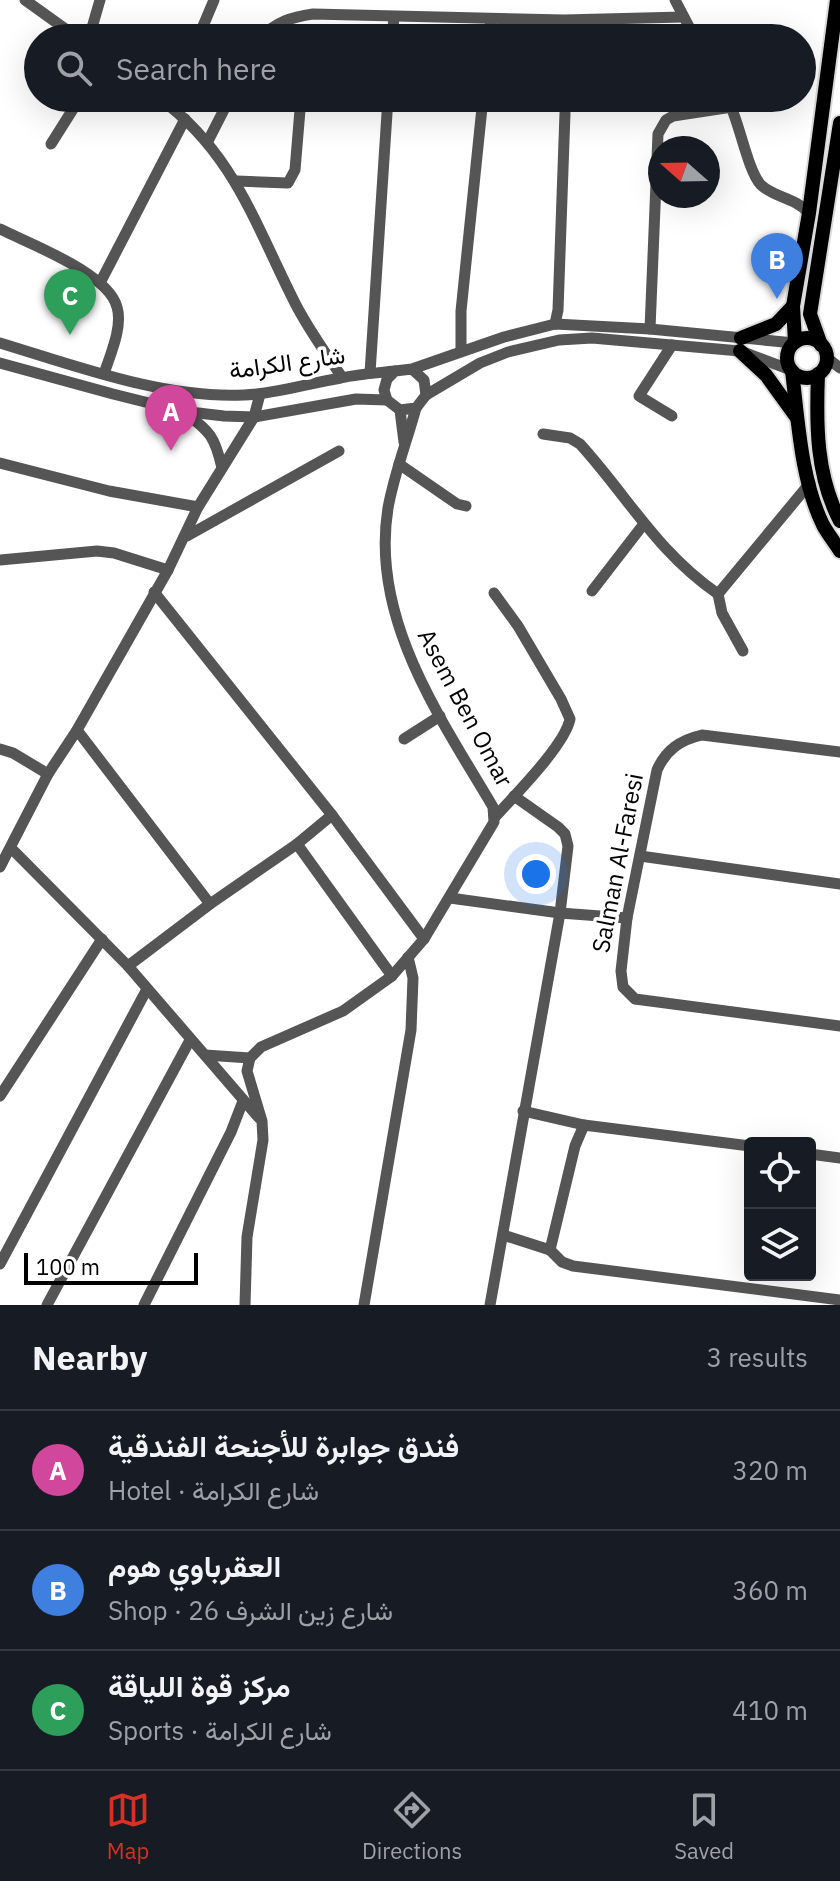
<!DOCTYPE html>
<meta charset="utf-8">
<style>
:root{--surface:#171b24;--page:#20242c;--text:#f1f3f6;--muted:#9ea1a6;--line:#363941;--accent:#d93025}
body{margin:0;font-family:"IBM Plex Sans",Vazirmatn,sans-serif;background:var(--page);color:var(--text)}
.controls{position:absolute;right:24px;bottom:24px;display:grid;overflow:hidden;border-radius:8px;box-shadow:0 8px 32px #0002}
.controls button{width:72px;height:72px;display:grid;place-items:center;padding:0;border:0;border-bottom:2px solid var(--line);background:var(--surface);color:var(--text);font:40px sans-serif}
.compass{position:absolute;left:648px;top:136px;width:72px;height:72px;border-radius:50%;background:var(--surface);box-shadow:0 8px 32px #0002;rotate:290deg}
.scale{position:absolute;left:24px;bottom:20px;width:174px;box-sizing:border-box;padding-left:8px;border:4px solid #000;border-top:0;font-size:22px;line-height:28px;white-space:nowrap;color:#000;-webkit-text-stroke:6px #fff;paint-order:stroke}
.you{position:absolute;left:536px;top:874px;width:28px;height:28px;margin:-20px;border:6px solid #fff;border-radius:50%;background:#1a73e8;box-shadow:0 0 0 12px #1a73e833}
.badge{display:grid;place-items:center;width:52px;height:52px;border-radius:50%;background:var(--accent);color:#fff;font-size:26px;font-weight:700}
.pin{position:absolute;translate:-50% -66px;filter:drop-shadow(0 2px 4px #0008)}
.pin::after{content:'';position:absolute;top:42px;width:28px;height:24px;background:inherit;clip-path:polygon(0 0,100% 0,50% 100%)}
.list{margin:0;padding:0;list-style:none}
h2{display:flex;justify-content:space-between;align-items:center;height:104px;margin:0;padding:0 32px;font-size:34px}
h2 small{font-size:26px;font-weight:400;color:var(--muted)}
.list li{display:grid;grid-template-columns:52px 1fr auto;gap:24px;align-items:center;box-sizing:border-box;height:120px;padding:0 32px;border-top:2px solid var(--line)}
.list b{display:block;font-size:30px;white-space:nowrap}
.list p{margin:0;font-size:26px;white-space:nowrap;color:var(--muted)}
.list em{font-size:26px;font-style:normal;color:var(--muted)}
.icon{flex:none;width:44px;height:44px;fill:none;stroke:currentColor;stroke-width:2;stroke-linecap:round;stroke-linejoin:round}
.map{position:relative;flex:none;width:840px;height:1305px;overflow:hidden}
.search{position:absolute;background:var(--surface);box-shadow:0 8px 32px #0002;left:24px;right:24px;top:24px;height:88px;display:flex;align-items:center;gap:20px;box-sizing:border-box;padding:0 28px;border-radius:44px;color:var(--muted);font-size:30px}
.sheet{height:464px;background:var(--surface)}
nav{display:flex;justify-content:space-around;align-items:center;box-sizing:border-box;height:112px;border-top:2px solid var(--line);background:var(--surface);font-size:22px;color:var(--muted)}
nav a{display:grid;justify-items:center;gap:4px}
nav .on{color:var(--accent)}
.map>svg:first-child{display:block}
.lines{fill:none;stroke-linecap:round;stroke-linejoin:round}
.major-casing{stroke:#dbdbdb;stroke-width:18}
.minor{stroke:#555;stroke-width:11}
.major{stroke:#000;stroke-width:14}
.labels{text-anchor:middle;stroke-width:7;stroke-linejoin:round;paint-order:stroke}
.street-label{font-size:24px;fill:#000;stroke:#fff}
</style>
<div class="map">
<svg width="840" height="1305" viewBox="0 0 840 1305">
<rect width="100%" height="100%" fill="#fff"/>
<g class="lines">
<defs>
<g id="major">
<path d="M741,338L776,324L793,306"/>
<circle cx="807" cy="358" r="20"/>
<path d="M795,342L793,306L809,213L837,0"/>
<path d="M821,345L810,314L840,123"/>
<path d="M740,351L766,375L797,418"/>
<path d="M792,371C798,420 801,480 823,525C828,534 835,543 840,551"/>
<path d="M818,374C816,425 816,475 840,521"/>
</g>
</defs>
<use href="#major" class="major-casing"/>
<g class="minor">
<path d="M25,0L78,38"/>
<path d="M675,0L695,38"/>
<path d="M89,38L100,0"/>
<path d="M198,38L214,0"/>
<path d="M261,38C275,22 292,17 313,14L564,20L683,17"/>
<path d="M392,38L394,17"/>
<path d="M489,38L491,19"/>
<path d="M159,98C234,152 256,227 296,305C309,330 326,354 342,377"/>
<path d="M727,98C739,119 747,170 761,185C775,198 794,197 809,213"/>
<path d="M208,141L230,98"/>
<path d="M51,144L80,98"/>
<path d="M237,181L288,183L295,170L301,98"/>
<path d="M0,229C30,244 108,273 117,307C123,327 110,355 104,374"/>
<path d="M100,283L185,119"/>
<path d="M555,324L558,310L565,113"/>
<path d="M650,329L658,134L666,120L673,116L732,107"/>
<path d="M0,343C76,366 164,399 244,395C277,394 309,383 341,378C359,374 377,373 395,371"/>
<path d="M672,345L639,396L672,416"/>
<path d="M461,351V311L483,98"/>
<path d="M826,357L840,368"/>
<path d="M0,363L113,394L181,411L224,416L254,417L356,399L387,400"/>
<path d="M412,369L424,380L426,395L416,408L400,410L387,400L384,390L387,379L395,371L412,369L504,337L555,324L650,329L794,343"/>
<path d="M370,373L388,98"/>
<path d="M426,395L480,363L508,352L559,340L592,338L740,351L791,370"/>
<path d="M400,410L404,442"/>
<path d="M185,413C210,431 215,437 222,468"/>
<path d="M543,434L570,438L580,444C629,498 657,552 718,594L810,483"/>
<path d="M0,463L109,491L198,507"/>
<path d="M399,464L457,504L466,506"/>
<path d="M187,536L339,451"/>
<path d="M0,560L97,551L114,553L168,570"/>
<path d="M592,591L643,525"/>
<path d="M154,592L332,815L424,939"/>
<path d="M494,593L518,626L561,699L570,719C565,745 514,796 495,817"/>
<path d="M718,594L722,613L743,651"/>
<path d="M77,730L210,904"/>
<path d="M404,739L440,716"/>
<path d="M0,749L13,753L48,774"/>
<path d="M840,752L702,735C680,740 666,750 657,770L627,918L621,971L623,987L635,999L840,1026"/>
<path d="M297,844L392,976"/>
<path d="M11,848L128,966L259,1118"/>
<path d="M640,856L840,884"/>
<path d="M0,867L48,774L77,730L168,570L198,507L254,417L260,394"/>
<path d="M450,898L560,913L627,918"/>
<path d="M128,966L210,904L297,844L332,815"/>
<path d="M205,1055L250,1058"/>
<path d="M0,1096L102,939"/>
<path d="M523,1111L584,1125"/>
<path d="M750,1146L584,1125L575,1146L550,1250L562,1262L573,1266L840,1300"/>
<path d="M810,1154L840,1158"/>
<path d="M503,1235L550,1250"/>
<path d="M0,1264L147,989"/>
<path d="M47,1305L190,1040"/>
<path d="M144,1305L231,1132L243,1101"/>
<path d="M245,1305L247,1237L263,1140L262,1121L247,1071L250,1058L261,1047L343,1011L392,976L424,939L494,822L493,807C440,717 370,619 388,508C394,474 407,441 416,408"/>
<path d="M364,1305L411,1030L413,978L408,957"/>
<path d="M490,1305L560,913L568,846L565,834L558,827L514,796"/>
</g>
<use href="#major" class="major"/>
</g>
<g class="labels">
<g class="street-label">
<text transform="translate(287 363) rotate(-8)" y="8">شارع الكرامة</text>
<text transform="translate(465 708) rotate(62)" y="8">Asem Ben Omar</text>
<text transform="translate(618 863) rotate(-79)" y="8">Salman Al-Faresi</text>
</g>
</g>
</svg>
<div class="controls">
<button><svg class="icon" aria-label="locate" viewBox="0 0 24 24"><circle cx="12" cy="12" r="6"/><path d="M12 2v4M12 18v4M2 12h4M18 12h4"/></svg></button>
<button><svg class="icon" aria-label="layers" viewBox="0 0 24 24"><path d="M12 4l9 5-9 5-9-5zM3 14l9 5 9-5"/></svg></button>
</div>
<svg class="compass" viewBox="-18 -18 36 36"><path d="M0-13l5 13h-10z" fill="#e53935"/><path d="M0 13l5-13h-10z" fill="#9ea1a6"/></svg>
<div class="scale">100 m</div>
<div class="you"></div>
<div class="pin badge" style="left:171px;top:451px;background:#d1479c">A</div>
<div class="pin badge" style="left:777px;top:299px;background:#3f7fe0">B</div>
<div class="pin badge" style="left:70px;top:335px;background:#2e9e5b">C</div>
<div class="search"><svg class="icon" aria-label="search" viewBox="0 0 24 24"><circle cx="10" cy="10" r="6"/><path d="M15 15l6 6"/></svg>Search here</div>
</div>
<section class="sheet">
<h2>Nearby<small>3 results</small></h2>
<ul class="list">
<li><span class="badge" style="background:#d1479c">A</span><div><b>فندق جوابرة للأجنحة الفندقية</b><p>Hotel · شارع الكرامة</p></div><em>320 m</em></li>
<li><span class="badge" style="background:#3f7fe0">B</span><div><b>العقرباوي هوم</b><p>Shop · شارع زين الشرف 26</p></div><em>360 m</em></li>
<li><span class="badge" style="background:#2e9e5b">C</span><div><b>مركز قوة اللياقة</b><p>Sports · شارع الكرامة</p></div><em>410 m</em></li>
</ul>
</section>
<nav>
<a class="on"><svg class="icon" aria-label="map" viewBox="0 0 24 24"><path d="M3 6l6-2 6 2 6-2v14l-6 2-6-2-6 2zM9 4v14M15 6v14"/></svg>Map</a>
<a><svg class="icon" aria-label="directions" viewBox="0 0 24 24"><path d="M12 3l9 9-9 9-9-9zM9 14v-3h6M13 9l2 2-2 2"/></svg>Directions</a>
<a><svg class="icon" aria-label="saved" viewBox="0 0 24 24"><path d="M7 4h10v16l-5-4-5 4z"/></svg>Saved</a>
</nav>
